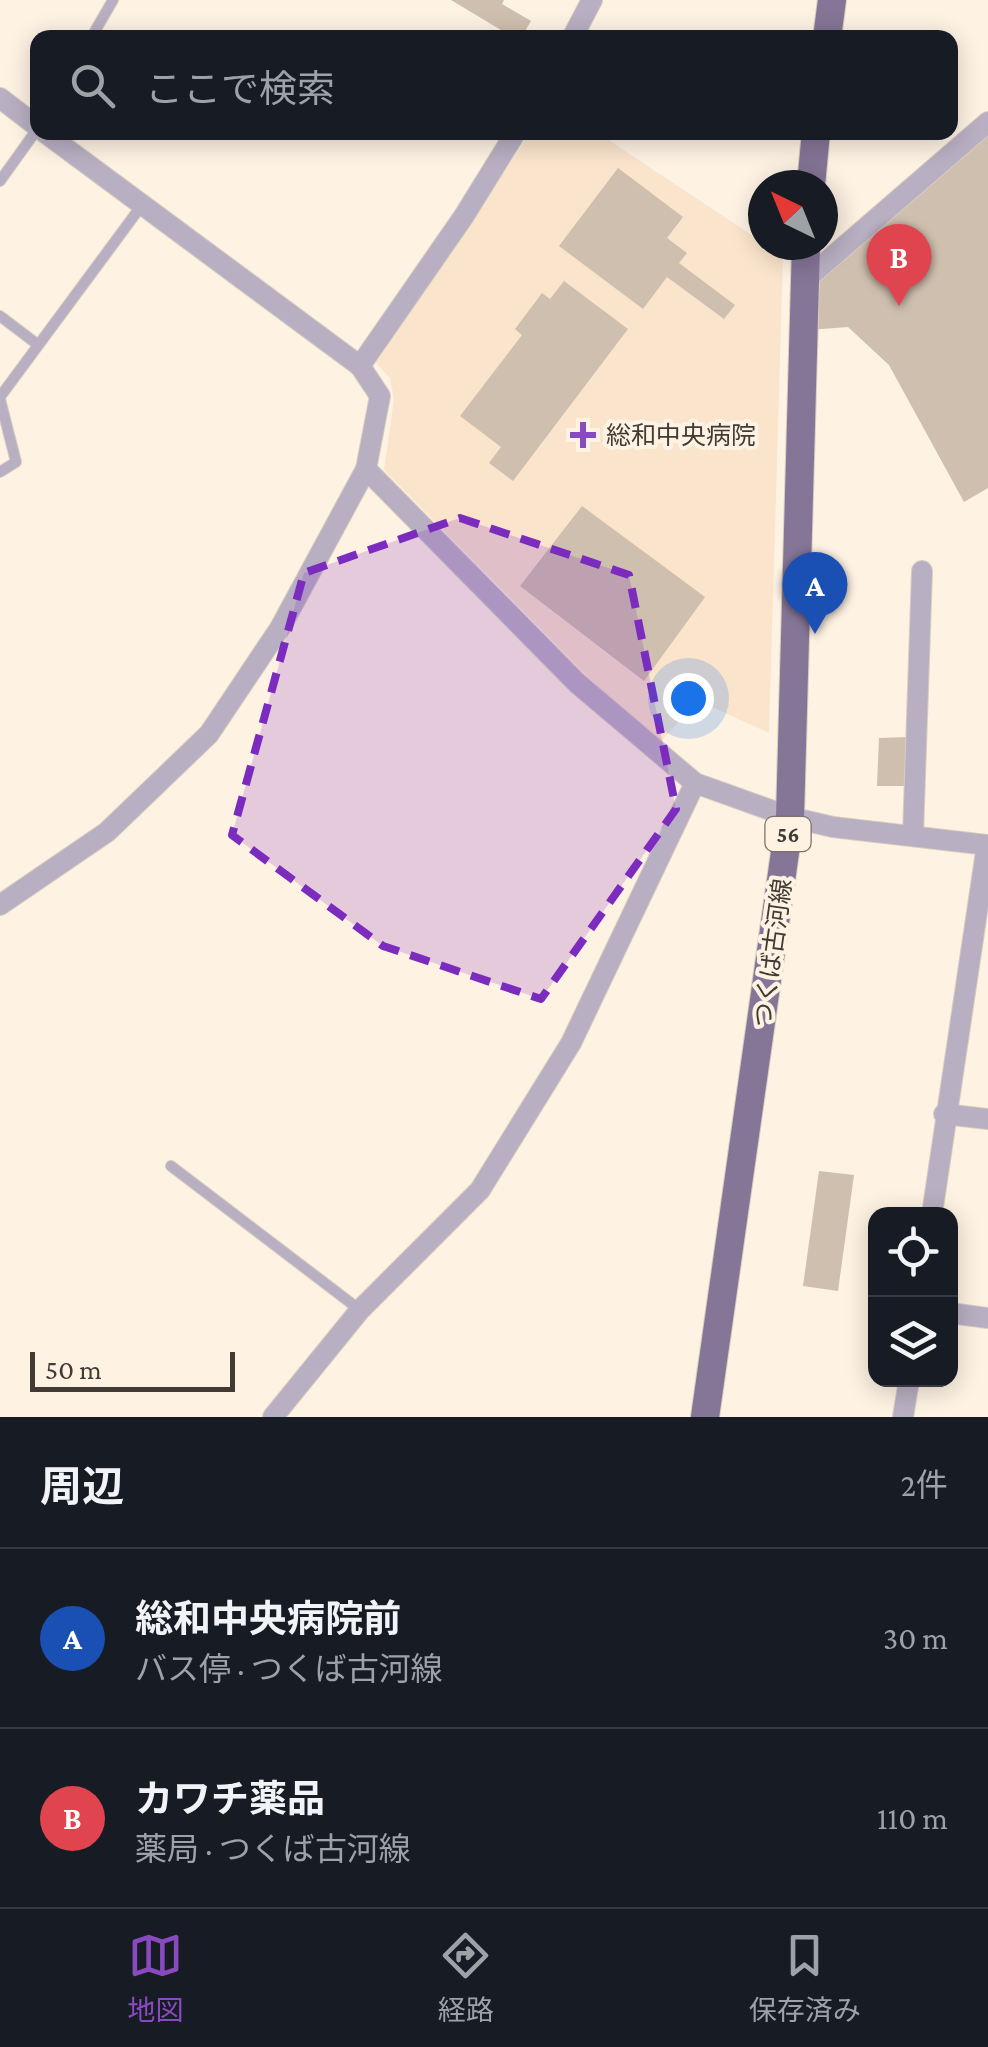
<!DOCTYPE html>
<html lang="ja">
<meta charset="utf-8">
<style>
:root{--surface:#171b24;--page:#242831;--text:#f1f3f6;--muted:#9ea1a6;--line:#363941;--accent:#894ac0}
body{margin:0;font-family:"Crimson Pro","Noto Sans JP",serif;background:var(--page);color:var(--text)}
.controls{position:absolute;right:30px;bottom:30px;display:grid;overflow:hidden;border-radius:20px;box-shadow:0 5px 25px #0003}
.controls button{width:90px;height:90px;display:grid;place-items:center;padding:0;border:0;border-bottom:2px solid var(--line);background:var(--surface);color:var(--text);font:50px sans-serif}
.compass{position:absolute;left:748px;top:170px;width:90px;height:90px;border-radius:50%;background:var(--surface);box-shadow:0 5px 25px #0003;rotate:317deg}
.scale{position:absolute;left:30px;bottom:25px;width:205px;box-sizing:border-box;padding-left:10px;border:5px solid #413b34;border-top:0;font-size:28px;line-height:35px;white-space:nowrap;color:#413b34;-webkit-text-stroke:8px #fef2e3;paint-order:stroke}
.you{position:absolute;left:688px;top:698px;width:35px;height:35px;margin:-25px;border:8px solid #fff;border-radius:50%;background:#1a73e8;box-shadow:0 0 0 15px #1a73e833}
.badge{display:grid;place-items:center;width:65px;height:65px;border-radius:50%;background:var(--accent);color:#fff;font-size:32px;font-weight:700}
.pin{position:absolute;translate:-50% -82px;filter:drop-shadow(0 2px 5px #0008)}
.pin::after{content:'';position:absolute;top:52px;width:35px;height:30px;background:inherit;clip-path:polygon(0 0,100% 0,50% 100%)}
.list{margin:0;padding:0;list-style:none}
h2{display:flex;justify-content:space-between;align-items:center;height:130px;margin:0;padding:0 40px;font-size:42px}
h2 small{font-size:32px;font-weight:400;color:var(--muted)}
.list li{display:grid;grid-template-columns:65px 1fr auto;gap:30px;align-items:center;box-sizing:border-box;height:180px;padding:0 40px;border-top:2px solid var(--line)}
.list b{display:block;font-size:38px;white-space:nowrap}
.list p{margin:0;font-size:32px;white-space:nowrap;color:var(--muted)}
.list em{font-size:32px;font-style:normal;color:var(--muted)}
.icon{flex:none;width:55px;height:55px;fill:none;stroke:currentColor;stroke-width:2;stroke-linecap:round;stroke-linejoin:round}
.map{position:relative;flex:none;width:988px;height:1417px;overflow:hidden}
.search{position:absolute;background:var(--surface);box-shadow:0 5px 25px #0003;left:30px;right:30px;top:30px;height:110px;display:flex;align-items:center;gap:25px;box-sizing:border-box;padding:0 35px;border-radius:20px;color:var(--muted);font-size:38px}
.sheet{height:490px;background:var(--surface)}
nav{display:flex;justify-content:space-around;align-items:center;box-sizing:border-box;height:140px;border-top:2px solid var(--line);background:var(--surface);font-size:28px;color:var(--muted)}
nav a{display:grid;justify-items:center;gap:5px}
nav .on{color:var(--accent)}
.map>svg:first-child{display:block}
.built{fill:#fae4cc}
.building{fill:#cfbfae}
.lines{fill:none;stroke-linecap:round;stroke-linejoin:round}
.service-casing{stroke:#d8cdc0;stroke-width:12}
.minor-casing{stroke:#d8cdc0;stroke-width:22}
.primary-casing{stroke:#d8cdc0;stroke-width:30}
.service{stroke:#b8afc2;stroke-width:10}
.minor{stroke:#b8afc2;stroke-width:20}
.primary{stroke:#857597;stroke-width:28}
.marked{fill:#7b2cbf;fill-opacity:0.2;stroke:#7b2cbf;stroke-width:8;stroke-dasharray:20 12;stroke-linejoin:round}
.poi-dot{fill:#894ac0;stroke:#fef2e3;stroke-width:4}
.labels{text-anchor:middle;stroke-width:8;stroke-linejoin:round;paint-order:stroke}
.shield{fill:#fef2e3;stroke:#7a7268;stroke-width:2.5}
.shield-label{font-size:22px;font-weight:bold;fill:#413b34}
.poi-label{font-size:25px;fill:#413b34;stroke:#fef2e3;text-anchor:start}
.street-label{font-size:25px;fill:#413b34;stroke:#fef2e3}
</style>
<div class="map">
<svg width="988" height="1417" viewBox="0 0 988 1417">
<rect width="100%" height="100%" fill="#fef2e3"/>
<path class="built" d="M530,133H598L783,256L769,733L697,700L660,743L590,679L384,470L394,399L390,378L376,363Z"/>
<g class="building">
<path d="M451,0H504L502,4L531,21L521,38H514Z"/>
<path d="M988,129V488L964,502L889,365L848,327L809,330L810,285Z"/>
<path d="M618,168L683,217L667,238L687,253L679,263L735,305L724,319L667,277L643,309L559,246Z"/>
<path d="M564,281L628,329L513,481L489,463L501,447L460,416L522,335L515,329L542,293L550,299Z"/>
<path d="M582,506L705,597L644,681L520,586Z"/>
<path d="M909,737L905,786H877L879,738Z"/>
<path d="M819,1171L854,1175L838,1291L803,1286Z"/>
</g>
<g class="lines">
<defs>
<g id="service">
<path d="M91,38L113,0"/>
<path d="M0,181L38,128"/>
<path d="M0,316L37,344"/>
<path d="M0,397L142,205"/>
<path d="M0,399L16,462L0,472"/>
<path d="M171,1166L360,1310"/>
</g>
<g id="minor">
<path d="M572,38L592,0"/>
<path d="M0,98L38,127"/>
<path d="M44,132L360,366L380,396L366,469L577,683L695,783L790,817L833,827L988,845"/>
<path d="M803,282L988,122"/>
<path d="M360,366L464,216L516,132"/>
<path d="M913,835L922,571"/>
<path d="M0,905L107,832L209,734L280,628L366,469"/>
<path d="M944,1114L988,1119"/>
<path d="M932,1214L987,845"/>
<path d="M950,1313L988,1318"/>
<path d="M273,1417L360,1310L480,1190L571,1043L695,783"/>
<path d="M903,1417L909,1380"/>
</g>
<g id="primary">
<path d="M827,38L832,0"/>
<path d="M811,185L816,132"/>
<path d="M705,1417L790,817L806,245"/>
</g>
</defs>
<use href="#service" class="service-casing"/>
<use href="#minor" class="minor-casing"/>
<use href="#primary" class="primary-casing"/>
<use href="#service" class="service"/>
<use href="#minor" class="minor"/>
<use href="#primary" class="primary"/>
</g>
<path class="marked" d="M460,518L629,575L676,809L541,999L383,946L232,835L304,573Z"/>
<path class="poi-dot" d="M578 420h10v10h10v10h-10v10h-10v-10h-10v-10h10z"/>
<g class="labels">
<rect class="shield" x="765.5" y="817" width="45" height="34" rx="8"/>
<g class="shield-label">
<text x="788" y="842">56</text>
</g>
<g class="poi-label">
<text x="606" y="444">総和中央病院</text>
</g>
<g class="street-label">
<text transform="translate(772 953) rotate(-82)" y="9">つくば古河線</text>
</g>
</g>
</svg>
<div class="controls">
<button><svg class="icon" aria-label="locate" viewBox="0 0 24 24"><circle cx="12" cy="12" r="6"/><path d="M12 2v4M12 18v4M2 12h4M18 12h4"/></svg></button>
<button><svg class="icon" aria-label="layers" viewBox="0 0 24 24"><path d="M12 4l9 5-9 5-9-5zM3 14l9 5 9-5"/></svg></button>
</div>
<svg class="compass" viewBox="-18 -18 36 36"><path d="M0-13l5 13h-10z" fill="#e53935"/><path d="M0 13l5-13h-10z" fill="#9ea1a6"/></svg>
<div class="scale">50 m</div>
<div class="you"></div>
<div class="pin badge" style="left:815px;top:634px;background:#1a4fb4">A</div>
<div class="pin badge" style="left:899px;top:306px;background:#e0444e">B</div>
<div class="search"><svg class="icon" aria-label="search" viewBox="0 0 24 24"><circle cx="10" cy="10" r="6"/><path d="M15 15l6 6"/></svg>ここで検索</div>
</div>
<section class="sheet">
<h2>周辺<small>2件</small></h2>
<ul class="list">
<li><span class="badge" style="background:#1a4fb4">A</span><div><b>総和中央病院前</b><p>バス停 · つくば古河線</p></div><em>30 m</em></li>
<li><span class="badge" style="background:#e0444e">B</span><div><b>カワチ薬品</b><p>薬局 · つくば古河線</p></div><em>110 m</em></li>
</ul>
</section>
<nav>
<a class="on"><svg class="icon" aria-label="map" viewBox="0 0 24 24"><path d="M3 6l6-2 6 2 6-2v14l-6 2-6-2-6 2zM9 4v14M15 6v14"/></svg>地図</a>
<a><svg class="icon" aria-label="directions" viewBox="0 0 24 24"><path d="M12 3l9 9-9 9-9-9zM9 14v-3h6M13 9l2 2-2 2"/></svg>経路</a>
<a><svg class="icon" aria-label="saved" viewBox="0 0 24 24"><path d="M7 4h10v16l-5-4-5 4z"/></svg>保存済み</a>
</nav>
